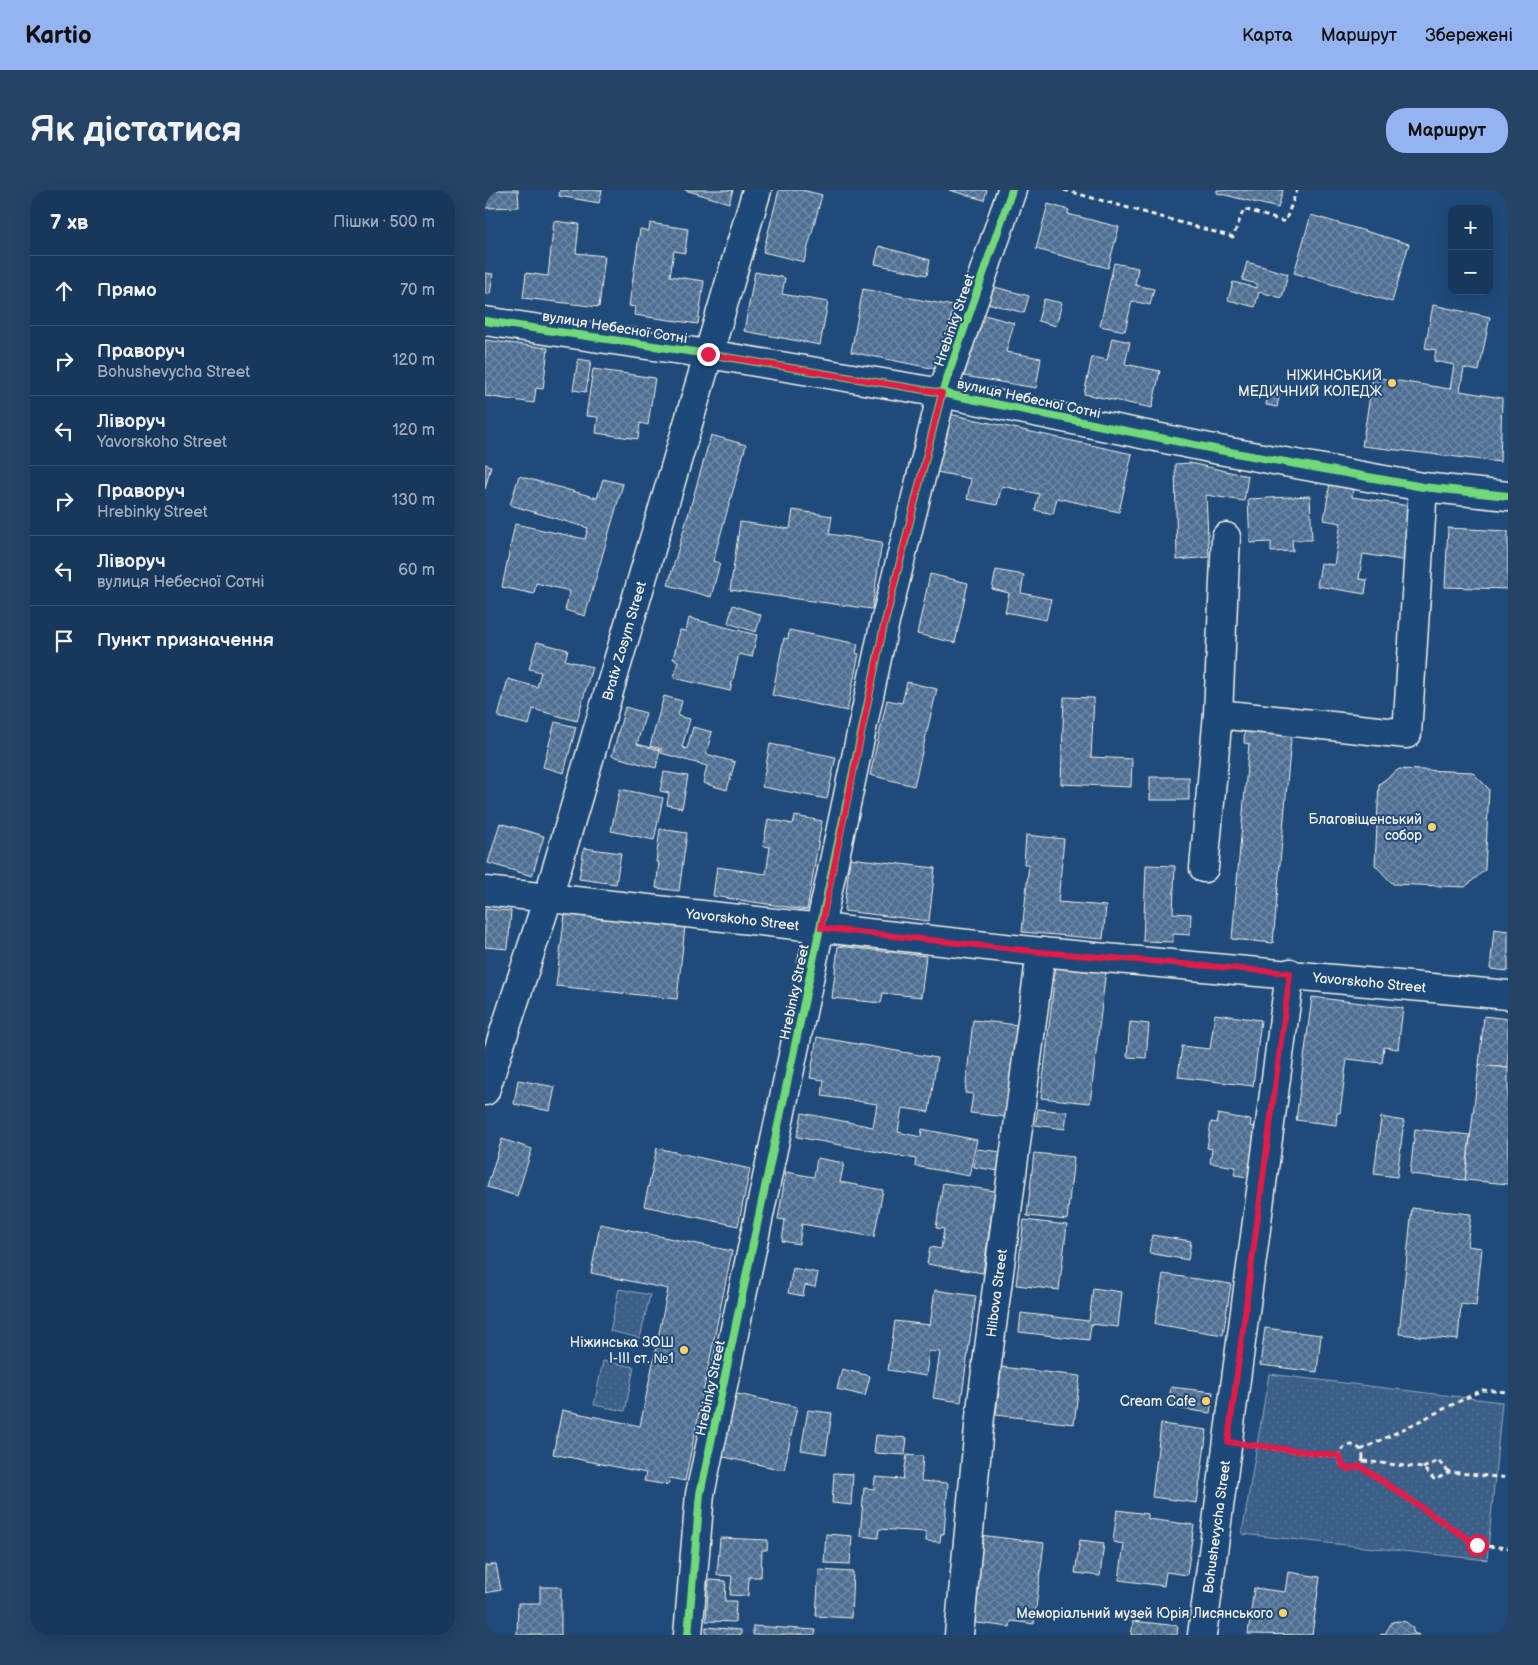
<!DOCTYPE html>
<html lang="uk">
<meta charset="utf-8">
<style>
:root{--surface:#17385c;--page:#244365;--text:#f1f3f6;--muted:#9eacbb;--line:#365272;--accent:#95b2f1}
body{margin:0;font-family:"Balsamiq Sans",sans-serif;background:var(--page);color:var(--text)}
.controls{position:absolute;right:15px;top:15px;display:grid;overflow:hidden;border-radius:10px;box-shadow:0 5px 20px #0002}
.controls button{width:45px;height:45px;display:grid;place-items:center;padding:0;border:0;border-bottom:1px solid var(--line);background:var(--surface);color:var(--text);font:25px sans-serif}
.stop{position:absolute;width:15px;height:15px;margin:-11px;border:4px solid #e11d48;border-radius:50%;background:#fff}
.stop.end{background:#e11d48;border-color:#fff;box-shadow:0 1px 5px #0008}
.list{margin:0;padding:0;list-style:none}
h2{display:flex;justify-content:space-between;align-items:center;height:65px;margin:0;padding:0 20px;font-size:21px}
h2 small{font-size:16px;font-weight:400;color:var(--muted)}
.list li{display:grid;grid-template-columns:32px 1fr auto;gap:15px;align-items:center;box-sizing:border-box;height:70px;padding:0 20px;border-top:1px solid var(--line)}
.list b{display:block;font-size:19px;white-space:nowrap}
.list p{margin:0;font-size:16px;white-space:nowrap;color:var(--muted)}
.list em{font-size:16px;font-style:normal;color:var(--muted)}
.icon{flex:none;width:28px;height:28px;fill:none;stroke:currentColor;stroke-width:2;stroke-linecap:round;stroke-linejoin:round}
.map{position:relative;flex:none;width:1023px;height:1445px;overflow:hidden;border-radius:20px}
header{display:flex;align-items:center;gap:30px;box-sizing:border-box;height:70px;padding:0 25px;background:var(--accent);color:#111}
header strong{font-size:24px}
nav{display:flex;gap:28px;margin-inline-start:auto;font-size:18px}
.intro{display:flex;align-items:center;justify-content:space-between;box-sizing:border-box;height:120px;padding:0 30px}
h1{margin:0;font-size:35px}
.button{padding:12px 22px;border-radius:20px;background:var(--accent);color:#111;font-size:18px;font-weight:700}
main{display:flex;gap:30px;padding:0 30px}
aside{flex:1;background:var(--surface);border-radius:20px;box-shadow:0 5px 20px #0002}
.map>svg:first-child{display:block}
.grass{fill:url(#grass-dots);stroke:#97a8b8}
.building{fill:url(#building-cross-hatch);stroke:#f4f1e8}
.lines{fill:none;stroke-linecap:round;stroke-linejoin:round}
.minor-casing{stroke:#f4f1e8;stroke-width:31}
.path{stroke:#f4f1e8;stroke-width:3;stroke-dasharray:5 4;stroke-linecap:butt}
.minor{stroke:#1f4a7a;stroke-width:28}
.cycleway-casing{stroke:#1f4a7a;stroke-width:11}
.cycleway{stroke:#71d979;stroke-width:8}
.route{stroke:#e11d48;stroke-width:6}
.poi-dot{fill:#ffd166;stroke:#1f4a7a;stroke-width:2}
.labels{text-anchor:middle;stroke-width:4;stroke-linejoin:round;paint-order:stroke}
.street-label{font-size:14px;fill:#f4f1e8;stroke:#1f4a7a}
.poi-label{font-size:14px;fill:#f4f1e8;stroke:#1f4a7a;text-anchor:end}
</style>
<header>
<strong>Kartio</strong>
<nav><a>Карта</a><a>Маршрут</a><a>Збережені</a></nav>
</header>
<div class="intro"><h1>Як дістатися</h1><a class="button">Маршрут</a></div>
<main>
<aside>
<h2>7 хв<small>Пішки · 500 m</small></h2>
<ul class="list">
<li><svg class="icon" aria-label="ahead" viewBox="0 0 24 24"><path d="M12 20V5M6 11l6-6 6 6"/></svg><div><b>Прямо</b></div><em>70 m</em></li>
<li><svg class="icon" aria-label="right" viewBox="0 0 24 24"><path d="M7 20v-9h11M14 6l5 5-5 5"/></svg><div><b>Праворуч</b><p>Bohushevycha Street</p></div><em>120 m</em></li>
<li><svg class="icon" aria-label="left" viewBox="0 0 24 24"><path d="M17 20v-9H6M10 6l-5 5 5 5"/></svg><div><b>Ліворуч</b><p>Yavorskoho Street</p></div><em>120 m</em></li>
<li><svg class="icon" aria-label="right" viewBox="0 0 24 24"><path d="M7 20v-9h11M14 6l5 5-5 5"/></svg><div><b>Праворуч</b><p>Hrebinky Street</p></div><em>130 m</em></li>
<li><svg class="icon" aria-label="left" viewBox="0 0 24 24"><path d="M17 20v-9H6M10 6l-5 5 5 5"/></svg><div><b>Ліворуч</b><p>вулиця Небесної Сотні</p></div><em>60 m</em></li>
<li><svg class="icon" aria-label="arrive" viewBox="0 0 24 24"><path d="M6 21V4h12l-3 4 3 4H6"/></svg><div><b>Пункт призначення</b></div></li>
</ul>
</aside>
<div class="map">
<svg width="1023" height="1445" viewBox="0 0 1023 1445">
<defs>
<pattern id="grass-dots" width="8" height="8" patternUnits="userSpaceOnUse" patternTransform="scale(1.25)"><rect width="8" height="8" fill="#3a5f88"/><path d="M2 2h.1M6 6h.1" fill="none" stroke="#577699" stroke-width="1.8" stroke-linecap="round"/></pattern>
<pattern id="building-cross-hatch" width="8" height="8" patternUnits="userSpaceOnUse" patternTransform="scale(1.25)"><rect width="8" height="8" fill="#4d6e92"/><path d="M0 0l8 8M0 8l8-8" fill="none" stroke="#708aa6"/></pattern>
</defs>
<rect width="100%" height="100%" fill="#1f4a7a"/>
<filter id="ink" filterUnits="userSpaceOnUse"><feTurbulence type="fractalNoise" baseFrequency=".02" numOctaves="2"/><feDisplacementMap in="SourceGraphic" scale="10" xChannelSelector="R" yChannelSelector="G"/><feConvolveMatrix kernelMatrix="1 2 1 2 8 2 1 2 1" color-interpolation-filters="sRGB"/></filter>
<g filter="url(#ink)">
<g class="grass">
<path d="M134,1099L165,1105L155,1148L125,1141Z"/>
<path d="M118,1171L149,1177L140,1221L109,1215Z"/>
<path d="M784,1184L1017,1212L1002,1370L757,1344Z"/>
</g>
<g class="building">
<path d="M0,0H33L34,17L0,18Z"/>
<path d="M75,0H117L114,13L74,6Z"/>
<path d="M200,0H248L244,13Z"/>
<path d="M294,0H317L337,5L319,72L278,62Z"/>
<path d="M464,0H502L499,10Z"/>
<path d="M732,0H798L793,18L732,3Z"/>
<path d="M563,14L584,20L583,24L634,37L623,78L551,59Z"/>
<path d="M826,25L924,54L907,112L809,83Z"/>
<path d="M69,31L94,34L91,63L120,66L114,117L38,108L41,83L63,86Z"/>
<path d="M165,33L203,39L200,63L189,61L185,86L219,91L213,134L149,125L150,117L144,116L155,39L164,41Z"/>
<path d="M394,56L445,70L442,85L390,74Z"/>
<path d="M762,72L803,84L797,108L774,102L770,117L743,110L748,92L772,98V94L757,90Z"/>
<path d="M629,73L653,78L650,95L669,99L665,115L647,111L640,141L615,136Z"/>
<path d="M270,82L300,88L297,104L343,112L335,155L259,141Z"/>
<path d="M0,83L8,84L5,104H0Z"/>
<path d="M506,96L544,106L539,123L502,113Z"/>
<path d="M378,99L468,116L456,180L366,162Z"/>
<path d="M559,109L577,113L571,136L553,131Z"/>
<path d="M948,115L1005,127L994,181L979,178L975,201L1017,208L1015,272L877,256L888,187L965,199L969,175L949,171L951,160L940,158Z"/>
<path d="M496,124L529,133L521,162L556,168L551,198L479,186Z"/>
<path d="M627,148L645,152L640,174L675,181L667,218L599,204L607,167L622,170Z"/>
<path d="M0,150L63,158L58,199L51,198L49,213L0,206Z"/>
<path d="M93,169L106,171L101,202L88,200Z"/>
<path d="M108,179L170,188L163,235L155,233L153,249L111,243L113,227L101,226Z"/>
<path d="M784,195L796,197L792,217L781,215Z"/>
<path d="M460,223L647,264L634,322L572,308L568,324L550,320L554,304L517,296L512,315L482,309L486,289L447,281Z"/>
<path d="M226,245L261,255L228,371L235,373L226,407L183,395Z"/>
<path d="M705,273L763,286L759,311L721,305L724,367L692,370L690,274Z"/>
<path d="M0,274L6,276L0,299Z"/>
<path d="M34,286L112,308L118,289L138,294L100,426L80,420L85,401L51,393L49,404L17,397L30,334L100,349L103,338L25,315Z"/>
<path d="M845,293L868,297L867,307L931,317L923,371L878,364L874,389L882,390L880,404L832,396L836,373L849,375L856,333L839,330Z"/>
<path d="M825,306L827,350H807L808,361L786,362V352L765,353L763,309Z"/>
<path d="M308,320L347,326L344,344L397,352L387,419L245,400L255,332L305,339Z"/>
<path d="M963,338L1023,341V399L960,397Z"/>
<path d="M511,380L539,385L536,403L566,409L561,430L520,422L524,403L507,399Z"/>
<path d="M445,384L483,393L470,453L432,444Z"/>
<path d="M248,415L276,425L271,442L243,433Z"/>
<path d="M204,428L272,445L267,467L254,464L245,501L189,488L193,471L188,469L195,440L201,441Z"/>
<path d="M304,440L373,454L371,463L374,464L362,521L287,505L299,448L303,449Z"/>
<path d="M52,452L83,460L80,470L107,477L92,531L48,519L44,535L13,527L23,489L52,497L56,482L44,479Z"/>
<path d="M422,492L452,499L429,596L385,585L402,510L417,513Z"/>
<path d="M179,506L197,511L193,526L205,529L197,557L202,559L208,537L227,542L221,564L250,572L242,600L218,593L222,576L176,563L177,559L165,556Z"/>
<path d="M579,507L609,508L606,567L647,569L646,597L576,594Z"/>
<path d="M140,517L161,523L152,554L175,560L171,578L127,566Z"/>
<path d="M760,529L807,538L788,753L747,749L764,554L759,553Z"/>
<path d="M70,532L91,537L79,583L58,577Z"/>
<path d="M285,554L351,567L342,609L277,597Z"/>
<path d="M914,579L987,582L1004,599L1000,680L980,697L908,694L890,675L894,594Z"/>
<path d="M179,582L203,586L197,618L182,615L184,603L175,601Z"/>
<rect x="665" y="587" width="39" height="23"/>
<path d="M135,599L178,608L169,650L126,641Z"/>
<path d="M310,626L337,631L322,720L228,706L232,677L281,684L285,657L278,656L283,629L308,634Z"/>
<path d="M15,633L59,646L47,686L3,673Z"/>
<path d="M175,639L202,643L194,701L171,698L174,672H171Z"/>
<path d="M541,645L579,649L573,712L621,716L618,749L537,742L544,674H539Z"/>
<path d="M99,658L136,663L131,694L94,689Z"/>
<path d="M365,668L450,678L444,731L359,721Z"/>
<path d="M661,675L690,676L688,723L706,724L705,745L688,744V752L658,751Z"/>
<path d="M0,719L26,721L23,759L0,757Z"/>
<path d="M80,723L200,737L192,809L71,796Z"/>
<path d="M1009,739L1023,741V781L1005,779Z"/>
<path d="M353,756L441,766L436,807L398,803L396,813L347,808Z"/>
<path d="M571,774L621,780L605,913L556,908Z"/>
<path d="M827,807L918,818L913,859L899,857L897,873L862,869L855,923H852L851,935L811,930Z"/>
<path d="M730,824L776,830L768,896L693,887L697,856L725,859Z"/>
<path d="M999,826L1023,829V878L994,875Z"/>
<path d="M488,830L533,835L522,927L485,923L488,904L480,903Z"/>
<path d="M645,832L664,834L661,868L642,867Z"/>
<path d="M332,847L452,868L444,922L417,918L413,942L436,947L437,939L492,950L484,986L430,976L431,969L312,947L317,923L388,937L392,914L337,906L339,890L325,888Z"/>
<path d="M994,875L1023,878V994L980,990Z"/>
<path d="M33,890L70,897L65,921L29,914Z"/>
<path d="M553,919L582,922L580,939L550,935Z"/>
<path d="M733,924L766,930L765,936L772,937L763,987L749,985L751,977L725,973L727,959L722,958L726,932L732,933Z"/>
<path d="M896,927L919,931L912,987L889,984Z"/>
<path d="M930,939L985,945L980,990L925,984Z"/>
<path d="M17,949L47,959L32,1006L2,997Z"/>
<path d="M172,958L265,979L253,1036L159,1016Z"/>
<path d="M492,959L517,962L514,981L489,977Z"/>
<path d="M549,963L589,967L582,1030L542,1026Z"/>
<path d="M332,968L359,973L355,992L398,1000L389,1047L317,1034L314,1054L297,1051L300,1030L293,1029L301,982L329,987Z"/>
<path d="M458,993L510,1001L498,1083L442,1074L445,1057L456,1059L459,1039L451,1038Z"/>
<path d="M927,1018L986,1024L982,1056L997,1058L991,1116L976,1114L973,1150L914,1144Z"/>
<path d="M539,1030L582,1035L574,1100L531,1095Z"/>
<path d="M115,1034L247,1061L200,1291L185,1288L183,1295L159,1291L161,1283L68,1264L77,1220L155,1236L183,1099L106,1083Z"/>
<path d="M667,1045L706,1051L703,1070L664,1063Z"/>
<path d="M308,1078L333,1083L330,1097L320,1095L318,1106L303,1103Z"/>
<path d="M678,1084L746,1094L738,1145L670,1134Z"/>
<path d="M608,1098L637,1102L633,1137L606,1134L604,1150L534,1142L536,1123L604,1131Z"/>
<path d="M450,1100L491,1106L476,1212L448,1208L455,1162L444,1161L441,1186L403,1180L410,1131L445,1135Z"/>
<path d="M780,1138L836,1145L832,1182L775,1175Z"/>
<path d="M516,1177L595,1186L589,1234L511,1225Z"/>
<path d="M357,1179L385,1186L380,1206L352,1199Z"/>
<path d="M686,1197L728,1202L725,1223L683,1217Z"/>
<path d="M248,1203L312,1217L299,1280L234,1266Z"/>
<path d="M323,1220L347,1223L341,1264L316,1260Z"/>
<path d="M676,1234L722,1240L712,1313L667,1307Z"/>
<path d="M391,1245L422,1248L420,1265L389,1263Z"/>
<path d="M422,1265L438,1266L436,1291L463,1293L459,1344H456L455,1352L441,1351V1342L394,1339L393,1348L375,1346L379,1298L389,1299L390,1287L418,1289Z"/>
<path d="M349,1283L368,1284L366,1315L347,1313Z"/>
<path d="M632,1320L663,1324V1329L709,1335L702,1385L681,1382L679,1396L634,1390L639,1354L628,1352Z"/>
<path d="M341,1344L367,1346L365,1374L339,1373Z"/>
<path d="M495,1345L559,1353L549,1434L526,1431L525,1437L484,1432Z"/>
<path d="M235,1348L283,1350L282,1360H277L276,1387H264L263,1406L245,1405L247,1386L232,1385Z"/>
<path d="M595,1350L619,1353L615,1386L590,1383Z"/>
<path d="M11,1374L16,1400L0,1403V1376Z"/>
<path d="M334,1380L368,1382L366,1428L331,1426Z"/>
<path d="M803,1382L835,1387L827,1445L763,1444L769,1398L800,1402Z"/>
<path d="M224,1390L241,1391L240,1411H251L250,1432L221,1431Z"/>
<path d="M55,1397H76V1445H32L33,1413H55Z"/>
<path d="M648,1431L693,1436L692,1445H646Z"/>
<path d="M914,1431L921,1432L927,1437L929,1443L934,1445H895L900,1444L907,1432Z"/>
<path d="M268,1436L331,1440L330,1445H268Z"/>
<path d="M221,1437L256,1440V1445H221Z"/>
</g>
<g class="lines">
<defs>
<g id="minor">
<path d="M0,131L223,164L457,203L734,260L938,297L1023,306"/>
<path d="M733,524L741,347"/>
<path d="M719,678L733,524L922,544L938,297"/>
<path id="s1" d="M0,701L556,762L1023,805"/>
<path id="s2" d="M0,901L63,708L272,0"/>
<path d="M203,1445L215,1304L398,440L457,203L527,0"/>
<path id="s3" d="M474,1445L495,1227L556,762"/>
<path id="s4" d="M717,1445L805,783"/>
</g>
</defs>
<use href="#minor" class="minor-casing"/>
<g class="path">
<path d="M579,0L748,47L759,19L800,32L812,0"/>
<circle cx="866" cy="1267" r="12"/>
<path d="M769,1256L854,1267"/>
<path d="M876,1260L997,1200L1023,1202"/>
<path d="M878,1271L938,1278L950,1290L964,1282L1023,1288"/>
<path d="M875,1276L992,1355L1023,1358"/>
<path d="M938,1278L953,1271L964,1282"/>
</g>
<use href="#minor" class="minor"/>
<defs>
<g id="cycleway">
<path d="M0,131L223,164L457,203L734,260L938,297L1023,306"/>
<path d="M203,1445L215,1304L398,440L457,203L527,0"/>
</g>
</defs>
<use href="#cycleway" class="cycleway-casing"/>
<use href="#cycleway" class="cycleway"/>
</g>
</g>
<g class="lines" filter="url(#ink)">
<path class="route" d="M223,164L457,203L398,440L336,738L556,762L805,783L743,1252L854,1266L858,1276L864,1279L875,1276L992,1355"/>
</g>
<g class="poi-dot">
<circle cx="907" cy="193" r="5"/>
<circle cx="947" cy="637" r="5"/>
<circle cx="199" cy="1160" r="5"/>
<circle cx="721" cy="1211" r="5"/>
<circle cx="798" cy="1423" r="5"/>
</g>
<g class="labels">
<g class="street-label">
<text transform="translate(469 130) rotate(-71)" y="5">Hrebinky Street</text>
<text transform="translate(130 137) rotate(9)" y="5">вулиця Небесної Сотні</text>
<text transform="translate(544 208) rotate(12)" y="5">вулиця Небесної Сотні</text>
<text dy="5" stroke="none"><textPath href="#s2" startOffset="471">Brativ Zosym Street</textPath></text>
<text dy="5" stroke="none"><textPath href="#s1" startOffset="259">Yavorskoho Street</textPath></text>
<text dy="5" stroke="none"><textPath href="#s1" startOffset="889">Yavorskoho Street</textPath></text>
<text transform="translate(309 802) rotate(-78)" y="5">Hrebinky Street</text>
<text dy="5" stroke="none"><textPath href="#s3" startOffset="344">Hlibova Street</textPath></text>
<text transform="translate(225 1198) rotate(-78)" y="5">Hrebinky Street</text>
<text dy="5" stroke="none"><textPath href="#s4" startOffset="109">Bohushevycha Street</textPath></text>
</g>
<g class="poi-label">
<text x="897" y="190">НІЖИНСЬКИЙ<tspan x="897" dy="16">МЕДИЧНИЙ КОЛЕДЖ</tspan></text>
<text x="937" y="634">Благовіщенський<tspan x="937" dy="16">собор</tspan></text>
<text x="189" y="1157">Ніжинська ЗОШ<tspan x="189" dy="16">І-ІІІ ст. №1</tspan></text>
<text x="711" y="1216">Cream Cafe</text>
<text x="788" y="1428">Меморіальний музей Юрія Лисянського</text>
</g>
</g>
</svg>
<div class="controls">
<button>+</button>
<button>−</button>
</div>
<div class="stop" style="left:992px;top:1355px"></div>
<div class="stop end" style="left:223px;top:164px"></div>
</div>
</main>
